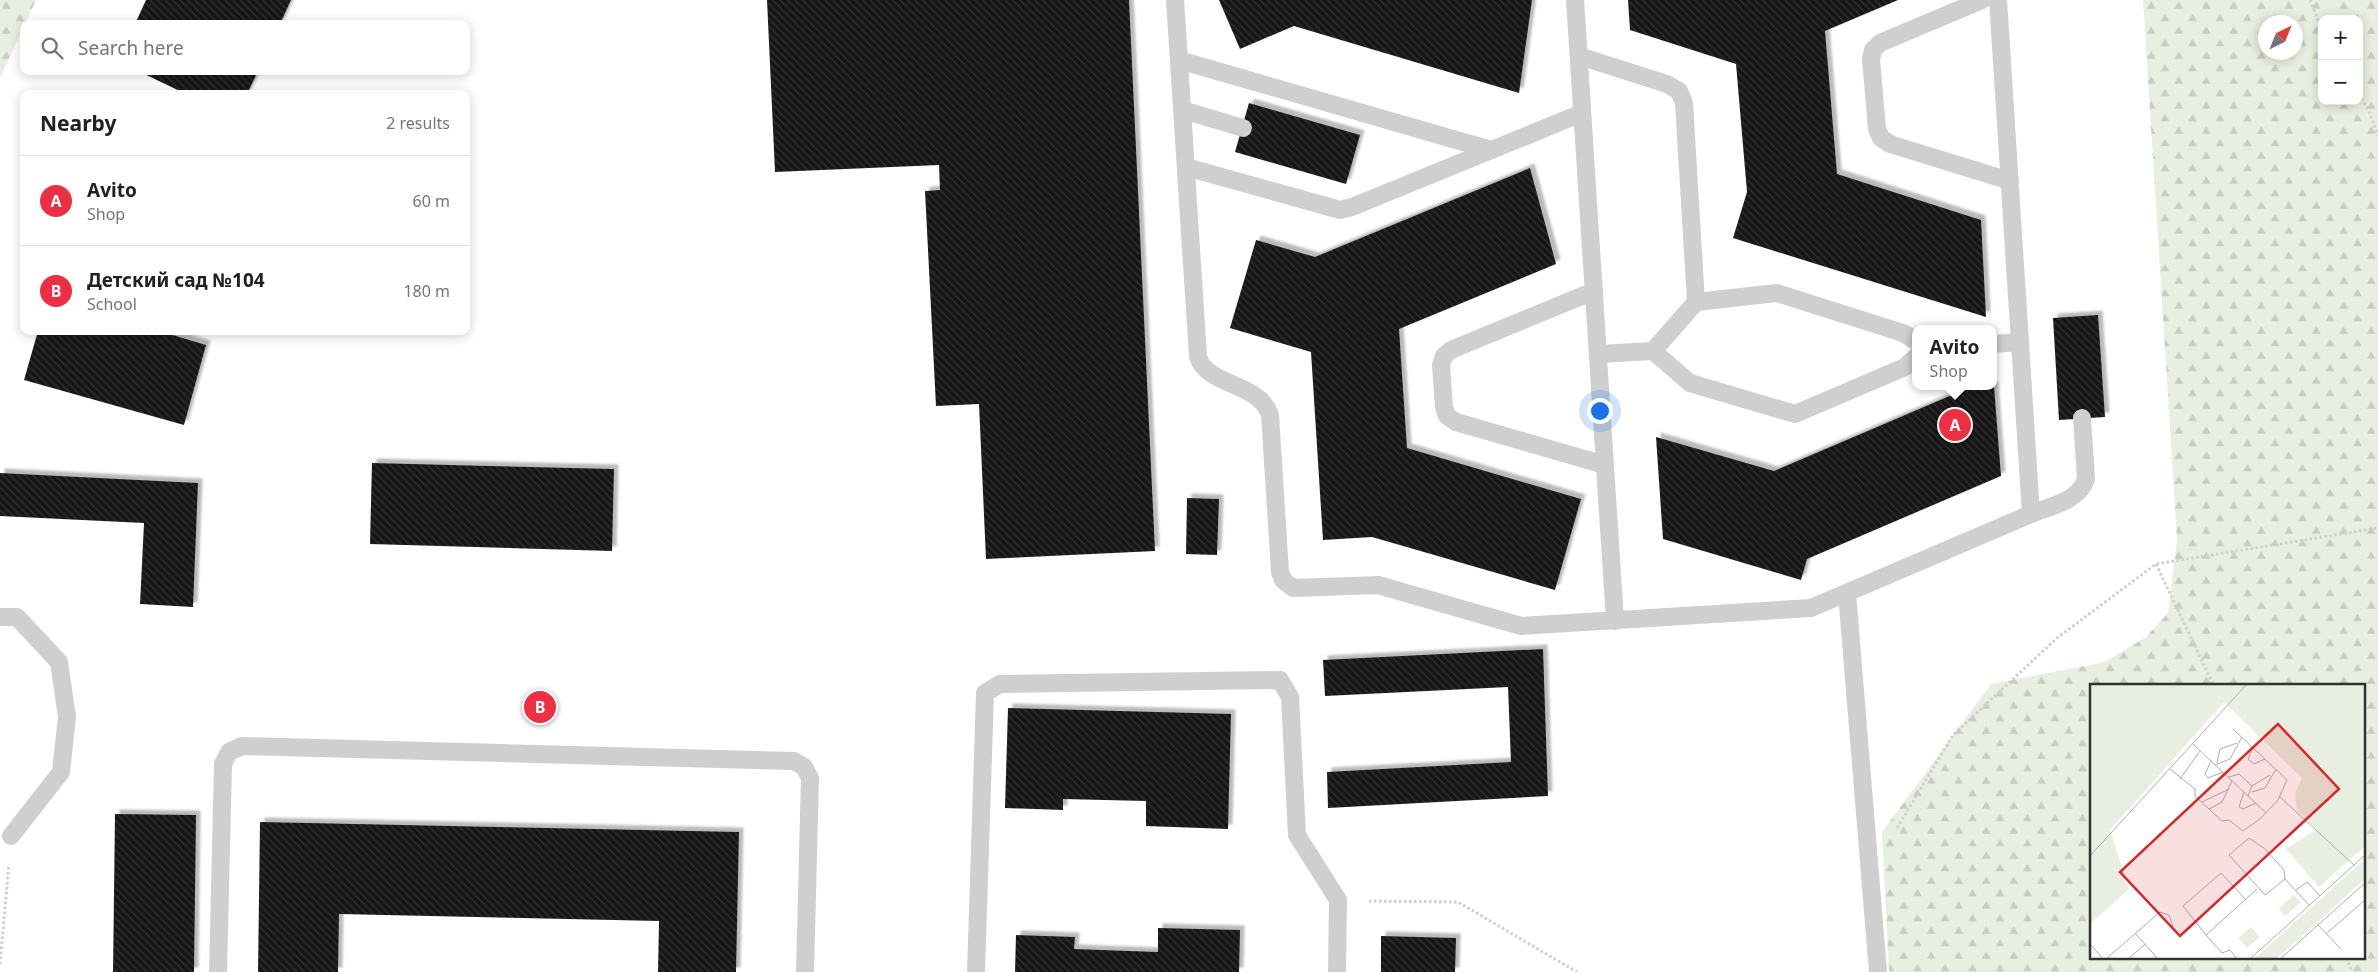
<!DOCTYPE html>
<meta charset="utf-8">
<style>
:root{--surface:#fff;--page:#f2f2f2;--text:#202124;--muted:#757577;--line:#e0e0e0;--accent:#ed2f44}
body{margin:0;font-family:"Noto Sans",sans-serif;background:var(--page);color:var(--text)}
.controls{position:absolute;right:15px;top:15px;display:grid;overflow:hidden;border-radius:10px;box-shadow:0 2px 12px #0003}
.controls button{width:45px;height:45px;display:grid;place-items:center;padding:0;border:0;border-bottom:1px solid var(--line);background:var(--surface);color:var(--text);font:25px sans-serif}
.compass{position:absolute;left:2258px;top:15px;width:45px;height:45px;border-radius:50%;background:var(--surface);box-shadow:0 2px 12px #0003;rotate:43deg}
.you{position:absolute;left:1599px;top:410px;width:18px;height:18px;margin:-12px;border:4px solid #fff;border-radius:50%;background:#1a73e8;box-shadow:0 0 0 8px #1a73e833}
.badge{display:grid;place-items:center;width:32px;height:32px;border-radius:50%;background:var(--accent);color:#fff;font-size:16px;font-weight:700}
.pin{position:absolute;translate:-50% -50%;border:2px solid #fff;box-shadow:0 1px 5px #0006}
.popup{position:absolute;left:1912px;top:325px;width:85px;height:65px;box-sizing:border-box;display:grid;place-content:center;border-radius:10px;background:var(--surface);filter:drop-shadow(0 1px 4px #0005);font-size:16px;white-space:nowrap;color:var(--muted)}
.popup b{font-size:19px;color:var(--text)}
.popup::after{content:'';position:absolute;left:50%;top:100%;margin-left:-10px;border:10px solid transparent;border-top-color:var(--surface)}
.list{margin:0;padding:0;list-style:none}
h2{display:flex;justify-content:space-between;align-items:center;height:65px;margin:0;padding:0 20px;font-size:21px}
h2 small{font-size:16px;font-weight:400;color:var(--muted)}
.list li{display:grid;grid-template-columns:32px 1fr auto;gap:15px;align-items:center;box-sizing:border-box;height:90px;padding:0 20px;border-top:1px solid var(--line)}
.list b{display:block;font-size:19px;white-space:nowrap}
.list p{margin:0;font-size:16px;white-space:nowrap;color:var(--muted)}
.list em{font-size:16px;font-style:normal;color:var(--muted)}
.icon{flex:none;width:28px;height:28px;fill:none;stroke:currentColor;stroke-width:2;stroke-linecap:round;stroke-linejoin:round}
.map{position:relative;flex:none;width:2378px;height:972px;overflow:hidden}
.search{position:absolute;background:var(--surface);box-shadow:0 2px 12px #0003;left:20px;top:20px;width:450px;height:55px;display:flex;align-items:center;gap:12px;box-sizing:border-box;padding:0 18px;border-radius:10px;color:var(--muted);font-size:19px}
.panel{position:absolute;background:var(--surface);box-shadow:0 2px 12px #0003;left:20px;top:90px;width:450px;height:245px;border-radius:10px}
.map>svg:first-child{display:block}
.forest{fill:url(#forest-firs);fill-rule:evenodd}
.building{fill:url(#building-back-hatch);filter:url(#shadow)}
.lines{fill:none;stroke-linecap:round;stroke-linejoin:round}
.path{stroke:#cfcfcf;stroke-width:3;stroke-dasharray:2.5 2.5;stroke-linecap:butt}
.lane{stroke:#cfcfcf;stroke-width:18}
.inset-road{fill:none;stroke:#adadad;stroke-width:1}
.view{fill:#d62828;fill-opacity:0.15;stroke:#d62828;stroke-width:2.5}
.inset-edge{fill:none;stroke:#323232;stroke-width:2.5}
</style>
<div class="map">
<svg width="2378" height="972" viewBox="0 0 2378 972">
<defs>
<pattern id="forest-firs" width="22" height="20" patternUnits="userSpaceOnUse" patternTransform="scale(1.25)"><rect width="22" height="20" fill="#e8efe0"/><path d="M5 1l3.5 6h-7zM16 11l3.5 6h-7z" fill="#c7cdc1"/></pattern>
<pattern id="building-back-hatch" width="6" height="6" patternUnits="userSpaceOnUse" patternTransform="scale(1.25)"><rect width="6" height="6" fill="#191919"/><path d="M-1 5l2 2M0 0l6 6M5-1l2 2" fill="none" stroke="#323232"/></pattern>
<filter id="shadow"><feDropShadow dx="4.5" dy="-4.5" stdDeviation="1" flood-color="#0004"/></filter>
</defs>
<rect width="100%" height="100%" fill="#fff"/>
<g class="forest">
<path d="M0,0H36L0,78Z"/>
<path d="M2143,0H2378V972H1889L1882,832L1991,684L2105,662L2146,637L2168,613L2177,540ZM2322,19H2359V101H2322ZM2266,22H2296V52H2266ZM2092,686H2364V958H2092Z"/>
</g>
<g class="building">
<path d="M146,0H291L280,24H135Z"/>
<path d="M767,0H1129L1155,551L986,559L979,404L936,406L925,191L940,190L939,165L775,172Z"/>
<path d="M1219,0H1532L1519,93L1294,26L1240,49Z"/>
<path d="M1628,0H1898L1825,31L1837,174L1981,220L1986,317L1733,238L1747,192L1736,64L1630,30Z"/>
<path d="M138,71H258L247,94H186Z"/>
<path d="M1249,103L1360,135L1346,184L1235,152Z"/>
<path d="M1530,168L1556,264L1399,329L1407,448L1581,499L1555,590L1372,537L1323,540L1311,352L1230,328L1256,240L1315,257Z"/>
<path d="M2098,315L2105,417L2059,420L2053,318Z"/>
<path d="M38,331H159L206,345L184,425L24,380Z"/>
<path d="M1973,386H1994L2001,476L1807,559L1801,580L1663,539L1656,437L1774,471Z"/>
<path d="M372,463L614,469L612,551L370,544Z"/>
<path d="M0,473L198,483L193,607L140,604L144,523L0,516Z"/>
<path d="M1187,498L1219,499L1217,555L1186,554Z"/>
<path d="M1543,649L1548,796L1328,808L1327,772L1511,762L1508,687L1325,696L1323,660Z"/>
<path d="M1008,708L1231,714L1228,829L1146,826V801L1063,799V810L1005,808Z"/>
<path d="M115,814L196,815L194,972H113Z"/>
<path d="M260,822L739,832L736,972H658L659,921L339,914L338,972H258Z"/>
<path d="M1158,928L1240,930L1239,972H1015L1016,935L1075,937L1074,949L1158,952Z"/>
<path d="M1381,936L1456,938L1455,972H1381Z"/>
</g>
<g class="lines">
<g class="path">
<path d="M2310,0L2322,30"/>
<path d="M2359,94L2369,111L2378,136"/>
<path d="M2156,564L2214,686"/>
<path d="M1897,828L1953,735L2057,638L2156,564L2378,528"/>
<path d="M1369,901L1458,902L1577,972"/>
<path d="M2346,958L2352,972"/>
<path d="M0,964L9,864"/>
</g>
<g class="lane">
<path d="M1175,0L1198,357C1208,387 1258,381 1270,415L1280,572L1283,580L1293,588L1378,585L1521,626L1811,608L2031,514L1998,0"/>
<path d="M1575,0L1615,621"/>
<path d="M1982,0L1880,43L1873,50L1871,59L1877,129L1881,138L1890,144L2010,181"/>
<path d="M1579,56L1667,84L1679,91L1684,103L1696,302L1653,351L1598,354"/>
<path d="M1179,60L1491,150"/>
<path d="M1183,110L1243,128"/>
<path d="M1186,167L1340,210L1352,207L1582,113"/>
<path d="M1594,291L1451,350L1444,356L1441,365L1444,407L1447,416L1456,422L1605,465"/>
<path d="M1696,302L1777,293L1903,333L1916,341"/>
<path d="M1994,344L2020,342"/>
<path d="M1653,351L1690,383L1795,414L1905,367L1916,357"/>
<path d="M2031,514C2051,506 2079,501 2086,479L2082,418"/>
<path d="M1847,593L1878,972"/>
<path d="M0,617H17L59,662L67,717L61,772L11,836"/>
<path d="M218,972L223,764L229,752L242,746L794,761L804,767L810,778L805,972"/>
<path d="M976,972L985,693L1000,684L1280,680L1290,697L1297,835L1338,900L1337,972"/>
</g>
</g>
<g transform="translate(2090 684)">
<rect width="275" height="275" fill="#fff"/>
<path d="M275,175V195L186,275H164Z" fill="#e8efe0"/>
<path d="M0,0H275V162L229,203L196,165L227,145L207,126L205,110L212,94L134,18L20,146L39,205L0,240Z" fill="#e8efe0"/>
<path d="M204,211L211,218L195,232L189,224ZM161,243L170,253L157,264L148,254Z" fill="#e8efe0"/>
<path class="inset-road" d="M103,60L176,129M163,63L158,75L164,80L175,75M121,77L115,90L118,94L133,88M127,79L130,65L147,59M125,81L140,75L152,53M80,85L105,105V112L132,137L139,136L153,147L170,135L188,116L197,96L143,45M139,93L149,90L162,102L158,112M90,95L110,67M162,102L180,91M154,108L149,123L153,125L166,119M162,108L175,104L186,85M190,113L264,181M112,118L139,105M119,125L132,118L142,97M0,172L157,0M195,195L175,211L139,171L159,154L175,165L194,186L195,195L219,221M206,206L217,198L230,212M228,241L251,265M45,249L68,275M237,249L275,216M116,251L93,222L131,189L156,216M0,260L13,275M16,275L70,228L79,231L83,243M38,275L55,260M147,275L140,266L132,269L116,251L167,205M160,275L275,171M190,275L275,199"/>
<path class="view" d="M188,40L249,105L90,252L30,188Z"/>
<rect width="275" height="275" class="inset-edge"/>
</g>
</svg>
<div class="controls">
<button>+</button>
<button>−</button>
</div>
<svg class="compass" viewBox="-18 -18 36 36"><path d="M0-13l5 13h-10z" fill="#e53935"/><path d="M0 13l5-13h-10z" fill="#757577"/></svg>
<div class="you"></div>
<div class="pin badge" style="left:1955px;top:425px">A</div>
<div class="popup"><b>Avito</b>Shop</div>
<div class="pin badge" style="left:540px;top:707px">B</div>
<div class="search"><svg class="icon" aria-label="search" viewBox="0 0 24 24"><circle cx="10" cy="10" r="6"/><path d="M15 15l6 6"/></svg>Search here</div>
<section class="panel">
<h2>Nearby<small>2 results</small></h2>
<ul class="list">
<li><span class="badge">A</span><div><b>Avito</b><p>Shop</p></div><em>60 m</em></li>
<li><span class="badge">B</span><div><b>Детский сад №104</b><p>School</p></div><em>180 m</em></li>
</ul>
</section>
</div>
